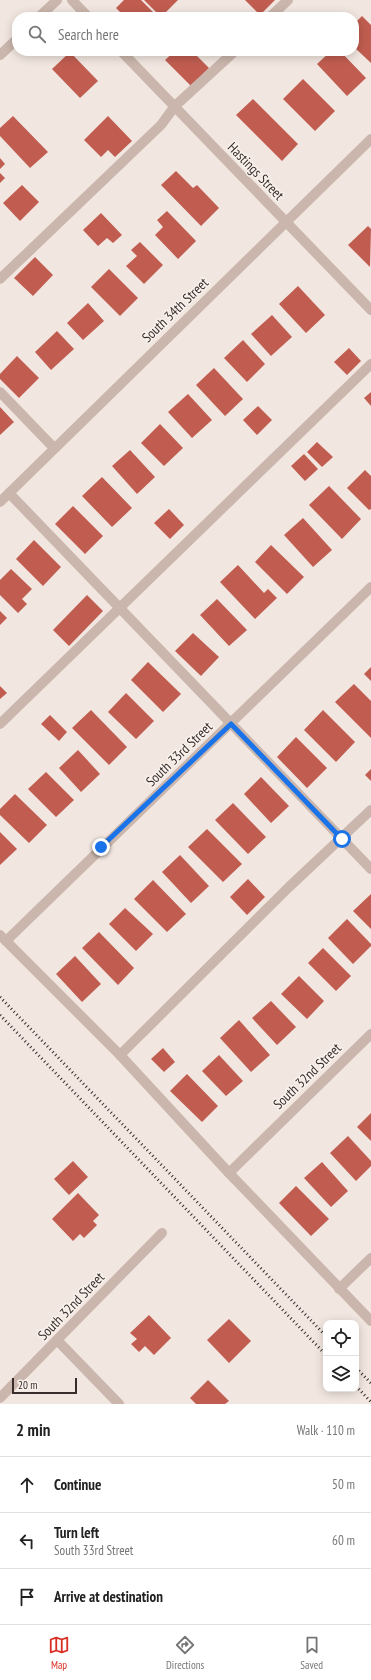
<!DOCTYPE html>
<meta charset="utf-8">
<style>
:root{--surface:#fff;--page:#f2f2f2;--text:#222;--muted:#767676;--line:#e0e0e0;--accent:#d93025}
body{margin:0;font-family:"PT Sans Narrow",sans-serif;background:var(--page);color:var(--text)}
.controls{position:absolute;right:12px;bottom:12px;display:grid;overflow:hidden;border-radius:8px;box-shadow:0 2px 10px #0003}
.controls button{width:36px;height:36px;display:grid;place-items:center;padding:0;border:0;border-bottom:1px solid var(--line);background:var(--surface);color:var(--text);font:20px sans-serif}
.scale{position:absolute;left:12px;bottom:10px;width:65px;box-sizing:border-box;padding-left:4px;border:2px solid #382d2b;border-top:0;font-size:11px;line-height:14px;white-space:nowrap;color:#382d2b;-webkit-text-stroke:3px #f9f2ec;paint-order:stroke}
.stop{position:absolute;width:12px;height:12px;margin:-9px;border:3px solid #1a73e8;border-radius:50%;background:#fff}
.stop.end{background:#1a73e8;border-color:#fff;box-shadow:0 1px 4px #0008}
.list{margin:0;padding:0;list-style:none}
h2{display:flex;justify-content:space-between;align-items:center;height:52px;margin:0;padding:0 16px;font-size:17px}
h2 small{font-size:13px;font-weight:400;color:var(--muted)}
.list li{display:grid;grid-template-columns:26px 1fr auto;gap:12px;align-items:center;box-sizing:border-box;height:56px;padding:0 16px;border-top:1px solid var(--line)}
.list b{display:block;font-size:15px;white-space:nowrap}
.list p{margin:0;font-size:13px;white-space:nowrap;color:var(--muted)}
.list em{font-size:13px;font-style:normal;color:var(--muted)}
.icon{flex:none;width:22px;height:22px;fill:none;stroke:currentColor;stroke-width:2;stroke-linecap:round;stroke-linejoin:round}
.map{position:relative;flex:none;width:371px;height:1404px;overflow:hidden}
.search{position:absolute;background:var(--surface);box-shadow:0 2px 10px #0003;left:12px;right:12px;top:12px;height:44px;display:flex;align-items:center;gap:10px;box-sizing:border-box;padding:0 14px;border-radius:16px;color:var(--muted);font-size:15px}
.sheet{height:220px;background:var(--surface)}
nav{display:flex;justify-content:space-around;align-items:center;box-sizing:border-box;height:56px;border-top:1px solid var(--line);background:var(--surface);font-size:11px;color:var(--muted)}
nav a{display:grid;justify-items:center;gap:2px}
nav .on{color:var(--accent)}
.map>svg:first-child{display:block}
.building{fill:#c05d50}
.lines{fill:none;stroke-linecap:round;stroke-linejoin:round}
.minor{stroke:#cab6ac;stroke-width:10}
.rail{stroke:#382d2b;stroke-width:3;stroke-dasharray:1 3;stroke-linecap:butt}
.route{stroke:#1a73e8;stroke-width:5}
.labels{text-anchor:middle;stroke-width:3;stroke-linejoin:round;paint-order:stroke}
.street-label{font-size:14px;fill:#382d2b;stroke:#f9f2ec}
</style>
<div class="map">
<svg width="371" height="1404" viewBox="0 0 371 1404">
<rect width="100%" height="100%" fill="#f2e7e0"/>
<g class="building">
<path d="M124,0H141L158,17H125L116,8Z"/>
<path d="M144,0H178L161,17Z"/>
<path d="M245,0H275L260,15Z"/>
<path d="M362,16L371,25V63L354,47V24Z"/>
<path d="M175,51H192L209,68L191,86L165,60Z"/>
<path d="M331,51H340L366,78L347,96L317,64Z"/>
<path d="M70,52L98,81L80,98L52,69Z"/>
<path d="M303,79L335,111L315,131L283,99Z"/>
<path d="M253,99L298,144L282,161L236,115Z"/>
<path d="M13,116L48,152L30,168L0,136V128Z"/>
<path d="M108,116L132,141L115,157L108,150L101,157L84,140Z"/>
<path d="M0,158L5,164L0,169Z"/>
<path d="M176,171L193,188L197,185L219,208L201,226L161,185Z"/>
<path d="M0,173L5,178L0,183Z"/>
<path d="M22,185L39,202L20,221L3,203Z"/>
<path d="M167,211L196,241L178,259L155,235L163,227L157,220Z"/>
<path d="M101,213L122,235L113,243L107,238L98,246L83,230Z"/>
<path d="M368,226L371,229L370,267L348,245Z"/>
<path d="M140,242L163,265L144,284L126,266L137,256L131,250Z"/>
<path d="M35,257L53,275L33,296L14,278Z"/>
<path d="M109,269L138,298L120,316L91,287Z"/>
<path d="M298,286L325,315L306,333L279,304Z"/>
<path d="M88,303L104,321L83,340L67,323Z"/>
<path d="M272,315L292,337L271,356L251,334Z"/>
<path d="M57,331L74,349L51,370L35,352Z"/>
<path d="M243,340L265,364L247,382L224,358Z"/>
<path d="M349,348L361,361L347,375L334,362Z"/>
<path d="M17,356L39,378L19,398L0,379V374Z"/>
<path d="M214,368L243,399L225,416L196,385Z"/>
<path d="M371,392V406L364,398Z"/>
<path d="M188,394L212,420L192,438L168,412Z"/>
<path d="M258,406L272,420L257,435L243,420Z"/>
<path d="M0,407L14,422L0,435Z"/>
<path d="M160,424L183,448L164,466L141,443Z"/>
<path d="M317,442L333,457L322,467L307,452Z"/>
<path d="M130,450L155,477L137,494L112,466Z"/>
<path d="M304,454L318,469L305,481L291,466Z"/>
<path d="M365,470L371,476V509L369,510L347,488Z"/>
<path d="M102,477L132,508L112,527L82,496Z"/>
<path d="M329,486L361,519L342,539L309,505Z"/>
<path d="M73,506L103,536L85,554L55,524Z"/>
<path d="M169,509L184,525L170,539L154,523Z"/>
<path d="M303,518L332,550L313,567L284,535Z"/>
<path d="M34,540L61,567L43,586L16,559Z"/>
<path d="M271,545L304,577L287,594L255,562Z"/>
<path d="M238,565L264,593L268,589L277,598L255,619L220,582Z"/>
<path d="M11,569L32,589L22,599L27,604L18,613L0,595V580Z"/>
<path d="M87,595L103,611L69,646L53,630Z"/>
<path d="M217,599L247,630L229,646L200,615Z"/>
<path d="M0,611L7,618L0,625Z"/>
<path d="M193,633L219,657L201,676L175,651Z"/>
<path d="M148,662L181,694L163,712L131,680Z"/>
<path d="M371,667V681L364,674Z"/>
<path d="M354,684L371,701V738L335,702Z"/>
<path d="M0,686L7,693L0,699Z"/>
<path d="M126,693L154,721L136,739L108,712Z"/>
<path d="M91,710L127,747L109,765L72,728Z"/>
<path d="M323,710L355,742L336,762L304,730Z"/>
<path d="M50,715L67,732L59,741L41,724Z"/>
<path d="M296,737L327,768L307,788L277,757Z"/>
<path d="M78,750L100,774L81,792L59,768Z"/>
<path d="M371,769V781L365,775Z"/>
<path d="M46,772L74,800L56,817L28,789Z"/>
<path d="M261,777L289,806L271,823L244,794Z"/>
<path d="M15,794L47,825L29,843L0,815V809Z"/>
<path d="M233,803L266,837L248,854L215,820Z"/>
<path d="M207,829L242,864L223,882L188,847Z"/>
<path d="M0,832L17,849L0,865Z"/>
<path d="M180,855L209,886L191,903L162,872Z"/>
<path d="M248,879L265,897L247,915L230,897Z"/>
<path d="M153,880L186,914L167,932L134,899Z"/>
<path d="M371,894V929L353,911Z"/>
<path d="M125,908L153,934L136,951L109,924Z"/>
<path d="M347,919L371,944V946L353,964L328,938Z"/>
<path d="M99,932L134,968L118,985L82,948Z"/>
<path d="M323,948L351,976L336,991L308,963Z"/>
<path d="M75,956L101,984L82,1002L56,974Z"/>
<path d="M299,976L324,1001L307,1019L281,994Z"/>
<path d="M271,1001L296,1027L277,1045L252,1018Z"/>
<path d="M239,1020L270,1055L251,1072L220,1038Z"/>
<path d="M163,1048L175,1062L164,1072L151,1059Z"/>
<path d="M219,1055L243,1081L226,1096L202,1071Z"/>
<path d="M187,1074L218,1106L202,1122L170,1091Z"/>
<path d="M371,1113V1141L357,1127Z"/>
<path d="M348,1136L371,1161V1166L356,1181L330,1153Z"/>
<path d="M73,1161L88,1177L69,1195L54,1179Z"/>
<path d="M322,1162L348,1191L331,1207L304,1178Z"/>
<path d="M296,1186L329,1219L311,1236L279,1203Z"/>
<path d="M78,1193L99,1215L93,1221L97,1225L84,1238L80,1234L73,1241L52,1219Z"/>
<path d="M149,1315L171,1338L154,1355L145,1346L139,1352L131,1344L137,1339L130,1333Z"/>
<path d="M229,1319L251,1341L229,1363L207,1340Z"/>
<path d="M208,1380L229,1401L225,1404H196L190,1398Z"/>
</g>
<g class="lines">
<g class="minor">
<path d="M72,0L88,17"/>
<path d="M39,17L57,0"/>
<path d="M270,17L288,0"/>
<path d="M121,51L371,310"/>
<path d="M0,55L17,39"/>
<path d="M0,279L161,125L175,106L235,51"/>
<path d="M0,392L54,448"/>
<path d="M9,493L371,869"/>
<path d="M0,502L371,139"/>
<path d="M0,724L371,364"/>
<path d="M0,935L120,1055L229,1173L371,1321"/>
<path d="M6,941L371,587"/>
<path d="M120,1055L289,887L371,810"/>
<path d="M229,1173L371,1034"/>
<path d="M339,1289L371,1258"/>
<path d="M57,1340L119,1404"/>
<path d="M0,1398L162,1233"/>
</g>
<g class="rail">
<path d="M0,997L326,1336"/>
<path d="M0,1015L326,1355"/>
<path d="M356,1368L371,1383"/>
<path d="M356,1386L371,1402"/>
</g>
</g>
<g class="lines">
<path class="route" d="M101,847L231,724L342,839"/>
</g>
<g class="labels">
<g class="street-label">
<text transform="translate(256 171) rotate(46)" y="5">Hastings Street</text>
<text transform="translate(175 310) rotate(-44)" y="5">South 34th Street</text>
<text transform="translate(179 754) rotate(-44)" y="5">South 33rd Street</text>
<text transform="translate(307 1076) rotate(-44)" y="5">South 32nd Street</text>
<text transform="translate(71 1306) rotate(-46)" y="5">South 32nd Street</text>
</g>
</g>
</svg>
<div class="controls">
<button><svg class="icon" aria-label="locate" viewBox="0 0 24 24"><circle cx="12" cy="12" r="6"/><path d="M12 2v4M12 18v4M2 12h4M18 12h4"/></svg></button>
<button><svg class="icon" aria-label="layers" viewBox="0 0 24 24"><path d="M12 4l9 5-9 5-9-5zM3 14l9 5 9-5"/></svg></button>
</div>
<div class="scale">20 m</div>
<div class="stop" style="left:342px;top:839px"></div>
<div class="stop end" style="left:101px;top:847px"></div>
<div class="search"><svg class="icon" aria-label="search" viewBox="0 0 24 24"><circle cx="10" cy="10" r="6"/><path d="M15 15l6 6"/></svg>Search here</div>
</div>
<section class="sheet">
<h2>2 min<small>Walk · 110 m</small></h2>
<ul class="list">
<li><svg class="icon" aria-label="ahead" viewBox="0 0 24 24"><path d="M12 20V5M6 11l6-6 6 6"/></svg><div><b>Continue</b></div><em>50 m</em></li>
<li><svg class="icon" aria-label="left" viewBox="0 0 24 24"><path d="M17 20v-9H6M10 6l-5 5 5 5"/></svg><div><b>Turn left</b><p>South 33rd Street</p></div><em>60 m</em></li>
<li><svg class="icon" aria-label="arrive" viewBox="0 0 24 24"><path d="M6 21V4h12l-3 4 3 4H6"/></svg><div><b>Arrive at destination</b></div></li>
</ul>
</section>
<nav>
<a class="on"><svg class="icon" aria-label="map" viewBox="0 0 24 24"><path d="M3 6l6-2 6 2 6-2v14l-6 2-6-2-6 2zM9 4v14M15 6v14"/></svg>Map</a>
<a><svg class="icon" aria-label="directions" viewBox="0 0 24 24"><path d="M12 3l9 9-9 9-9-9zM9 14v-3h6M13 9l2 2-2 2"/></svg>Directions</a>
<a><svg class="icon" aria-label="saved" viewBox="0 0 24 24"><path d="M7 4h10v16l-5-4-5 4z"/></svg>Saved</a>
</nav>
